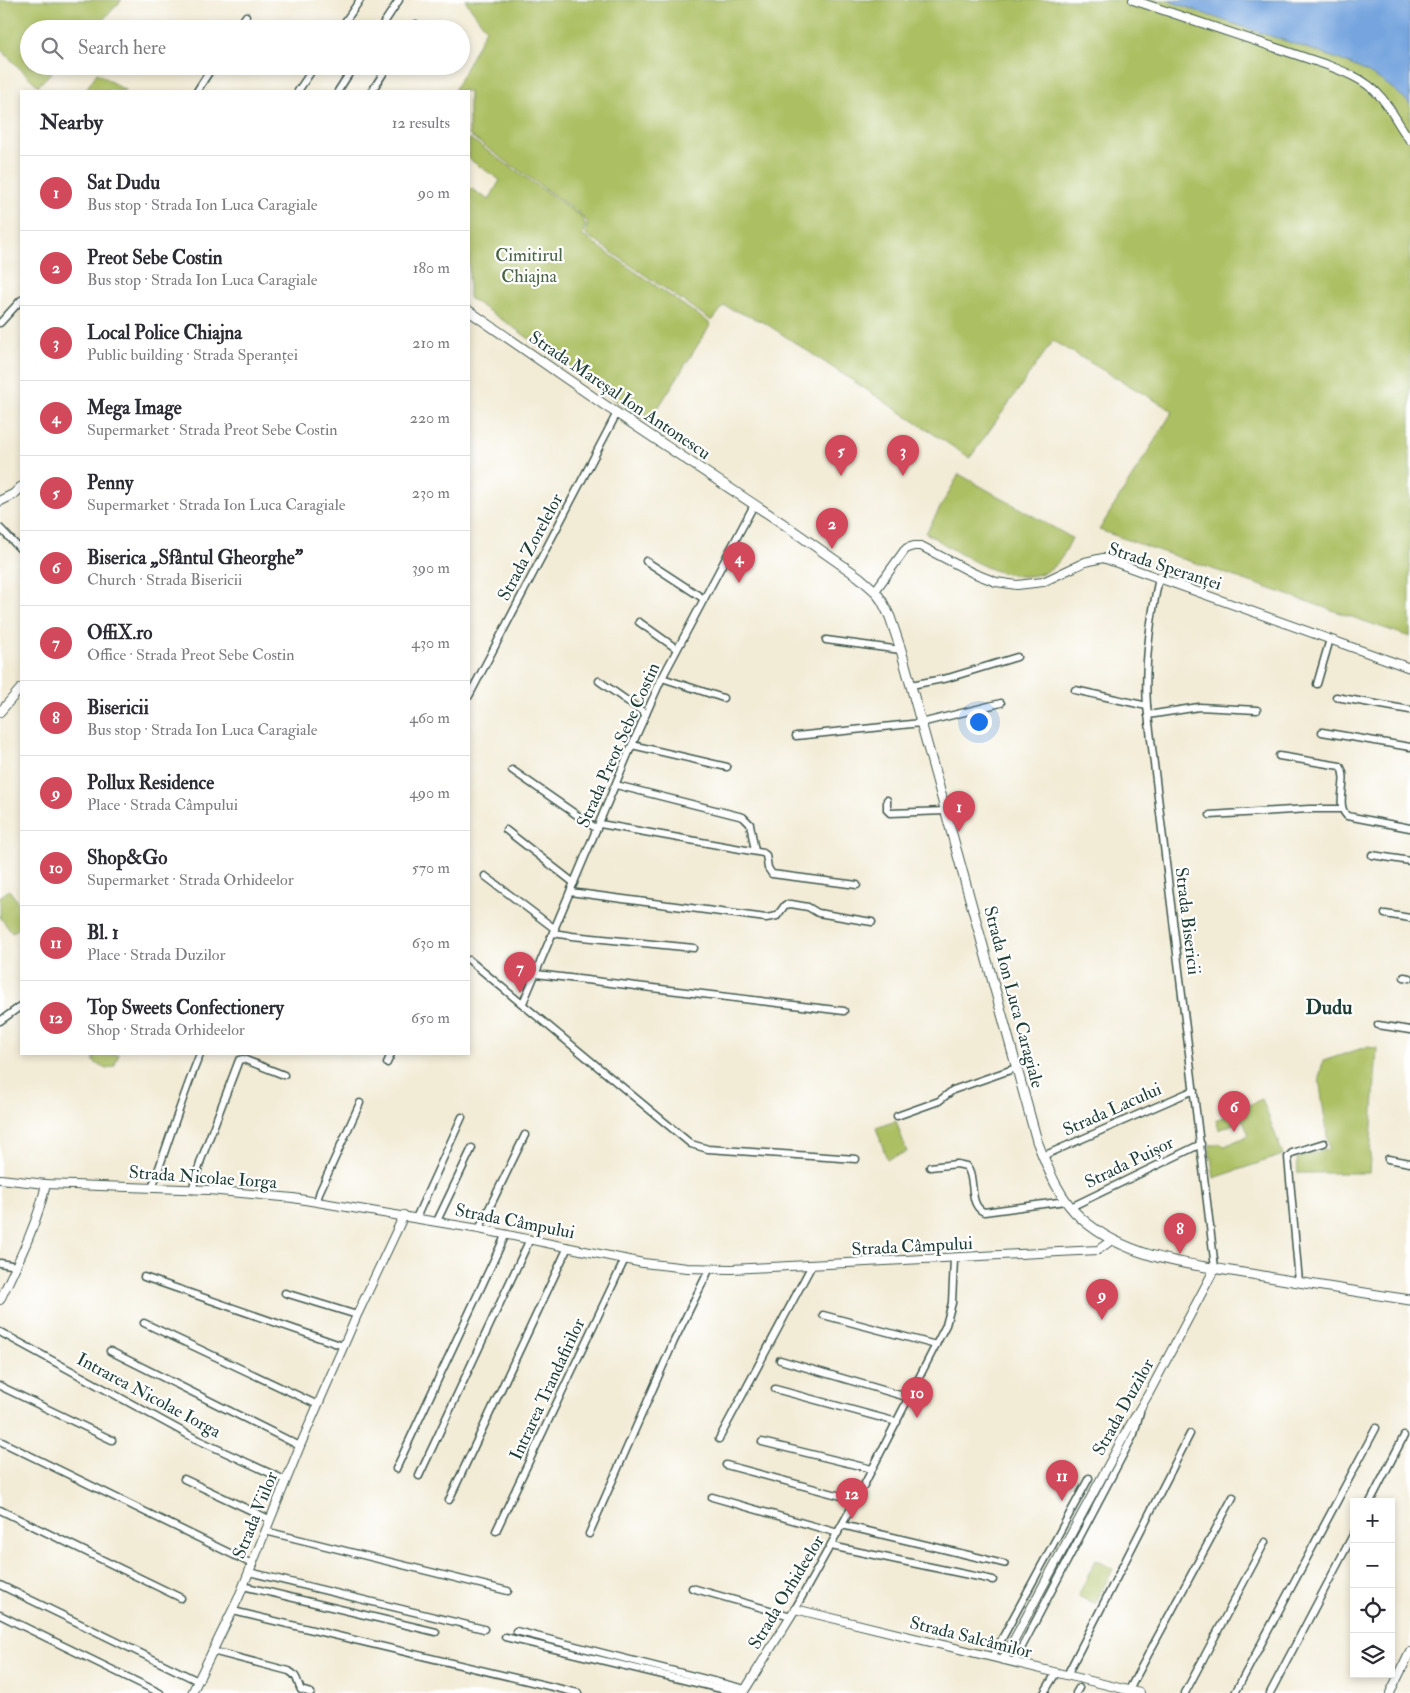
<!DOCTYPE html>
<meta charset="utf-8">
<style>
:root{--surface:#fff;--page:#f7f7f7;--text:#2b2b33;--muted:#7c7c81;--line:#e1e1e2;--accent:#d1495b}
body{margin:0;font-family:"IM FELL Double Pica",serif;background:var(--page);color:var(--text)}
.controls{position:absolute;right:15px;bottom:15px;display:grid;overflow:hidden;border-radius:0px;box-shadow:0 2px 8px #0003}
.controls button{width:45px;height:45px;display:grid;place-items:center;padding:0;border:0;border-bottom:1px solid var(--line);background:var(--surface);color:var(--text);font:25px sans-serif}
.you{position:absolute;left:978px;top:721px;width:18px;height:18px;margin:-12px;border:4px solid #fff;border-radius:50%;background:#1a73e8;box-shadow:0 0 0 8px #1a73e833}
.badge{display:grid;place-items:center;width:32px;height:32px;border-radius:50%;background:var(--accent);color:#fff;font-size:16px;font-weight:700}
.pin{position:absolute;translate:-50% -41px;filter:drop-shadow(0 1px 2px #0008)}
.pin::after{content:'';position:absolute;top:26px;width:18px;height:15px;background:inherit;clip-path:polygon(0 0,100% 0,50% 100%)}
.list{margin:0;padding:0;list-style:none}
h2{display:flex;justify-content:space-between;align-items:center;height:65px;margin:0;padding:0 20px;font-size:21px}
h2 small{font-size:16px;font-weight:400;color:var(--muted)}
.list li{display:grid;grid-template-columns:32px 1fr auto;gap:15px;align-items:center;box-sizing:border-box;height:75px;padding:0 20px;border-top:1px solid var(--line)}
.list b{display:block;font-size:19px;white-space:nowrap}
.list p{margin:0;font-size:16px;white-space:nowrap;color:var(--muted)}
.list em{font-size:16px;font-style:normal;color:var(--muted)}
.icon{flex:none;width:28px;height:28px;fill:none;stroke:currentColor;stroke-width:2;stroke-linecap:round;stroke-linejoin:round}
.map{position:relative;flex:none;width:1410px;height:1693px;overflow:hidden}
.search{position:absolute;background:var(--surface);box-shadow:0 2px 8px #0003;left:20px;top:20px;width:450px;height:55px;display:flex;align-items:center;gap:12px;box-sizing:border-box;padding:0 18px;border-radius:28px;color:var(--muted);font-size:19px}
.panel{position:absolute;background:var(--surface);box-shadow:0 2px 8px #0003;left:20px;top:90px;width:450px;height:965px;border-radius:0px}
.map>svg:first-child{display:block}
.green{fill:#acbf62;stroke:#667e4b}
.water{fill:#74a4de;stroke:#4a7089}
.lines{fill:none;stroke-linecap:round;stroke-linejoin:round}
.pedestrian-casing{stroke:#3f574c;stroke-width:8}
.minor-casing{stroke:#3f574c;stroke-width:9}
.tertiary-casing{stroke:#3f574c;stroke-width:10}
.secondary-casing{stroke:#3f574c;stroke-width:11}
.pedestrian{stroke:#fff;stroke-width:5}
.minor{stroke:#fff;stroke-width:6}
.tertiary{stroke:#fff;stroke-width:8}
.secondary{stroke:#fff;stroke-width:9}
.labels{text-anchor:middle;stroke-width:4.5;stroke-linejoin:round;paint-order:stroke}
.park-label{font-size:18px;fill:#496442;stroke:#fff}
.street-label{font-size:18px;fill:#1f3d34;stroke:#fff}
.quarter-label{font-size:20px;font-weight:bold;fill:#1f3d34;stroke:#fff}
</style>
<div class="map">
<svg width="1410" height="1693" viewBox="0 0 1410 1693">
<rect width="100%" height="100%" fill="#fff"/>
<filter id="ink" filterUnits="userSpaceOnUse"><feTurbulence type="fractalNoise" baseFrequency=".02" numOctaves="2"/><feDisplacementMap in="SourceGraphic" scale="10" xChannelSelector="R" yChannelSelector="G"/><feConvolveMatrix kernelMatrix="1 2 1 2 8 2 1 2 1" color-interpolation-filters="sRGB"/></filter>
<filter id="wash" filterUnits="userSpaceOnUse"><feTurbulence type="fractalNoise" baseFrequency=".0096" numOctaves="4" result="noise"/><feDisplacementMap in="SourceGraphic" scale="20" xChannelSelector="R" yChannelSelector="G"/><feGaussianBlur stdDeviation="1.12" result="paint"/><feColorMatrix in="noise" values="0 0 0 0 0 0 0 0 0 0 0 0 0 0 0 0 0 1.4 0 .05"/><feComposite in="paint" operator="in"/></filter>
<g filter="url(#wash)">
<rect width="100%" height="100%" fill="#f2ebd5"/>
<g class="green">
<path d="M0,0H122L94,29H29V66H58L38,86L0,49Z"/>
<path d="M465,0H1167L1341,60L1380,78L1398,92L1410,104V637L1099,530L1173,411L1053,341L970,458L765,323L724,306L712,321L585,234L588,223L579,213L469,135V91H454L486,29Z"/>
<path d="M97,73L126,91H85Z"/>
<path d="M469,138L581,216L586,225L582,235L711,324L648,424L510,325L469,298V190L470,188L489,200L500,180L469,159Z"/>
<path d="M959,474L1072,538C1067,548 1062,560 1053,567C1016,595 958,552 926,533Z"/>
<path d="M9,890L21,906V927L12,933L0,917V897Z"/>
<path d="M1366,1047L1377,1048L1369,1173H1298L1297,1158L1329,1149L1319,1078L1323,1061Z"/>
<path d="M94,1054H119L114,1067L106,1069L94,1062Z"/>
<path d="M1262,1099L1283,1155L1214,1178L1209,1145L1221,1144L1225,1146L1249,1135L1243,1120L1219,1130L1216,1120Z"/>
<path d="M896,1121L907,1152L887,1159L876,1128Z"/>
<path d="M1096,1560L1113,1569L1095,1604L1078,1596Z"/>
</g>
<path class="water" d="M1167,0H1410V104C1375,68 1332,57 1286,41C1246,28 1206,15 1167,0Z"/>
</g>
<g filter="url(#ink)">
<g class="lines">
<defs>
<path id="pedestrian" d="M985,1559L1005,1564"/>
<g id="minor">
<path d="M237,29L246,16"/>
<path d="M340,29L360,0"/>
<path d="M380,29L399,0"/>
<path d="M413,29L416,24"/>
<path d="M197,91L213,66"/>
<path d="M298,91L315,66"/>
<path d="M338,91L354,66"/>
<path d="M372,91L388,66"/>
<path d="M0,323L21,300"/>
<path d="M0,528L21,550"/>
<path d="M646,561L704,599"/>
<path d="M1159,578C1150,620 1144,662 1147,706L1215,1268"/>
<path d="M639,622L677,649"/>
<path d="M826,640L901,650"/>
<path d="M662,678L723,698"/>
<path d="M599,681L646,714"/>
<path d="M1317,684L1330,639"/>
<path d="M911,685L948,678L1017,657"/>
<path d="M1075,690L1147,706"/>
<path d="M469,696L617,413"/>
<path d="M1336,697L1410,710"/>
<path d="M1148,715L1199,707L1257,710"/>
<path d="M1322,732L1410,747"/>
<path d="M796,736L921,723L1001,703"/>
<path d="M632,745L727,767"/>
<path d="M1279,756L1340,766C1350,780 1334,803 1347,816L1410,828"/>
<path d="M512,770L597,829"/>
<path d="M616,785L743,817L750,824L755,851"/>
<path d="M887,800V810L890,813L946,811"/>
<path d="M1210,815L1309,809H1342"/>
<path d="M600,824L763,853L766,855L768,868L772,874L857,885"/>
<path d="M506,830L574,883"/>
<path d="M1372,855L1410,861"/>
<path d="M485,876L555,929"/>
<path d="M570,892L766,918L777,916L785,905L791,904L808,907L818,913L872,922"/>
<path d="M1385,914L1410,918"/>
<path d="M553,933L572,936L694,948"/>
<path d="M469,960L691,1144L708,1149L856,1159"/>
<path d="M536,974L844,1011"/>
<path d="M1404,977L1410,978"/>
<path d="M523,1003L632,745L662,678L754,505"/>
<path d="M0,1021L21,1006"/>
<path d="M1378,1025L1410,1030"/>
<path d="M387,1063L391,1054"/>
<path d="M897,1116L939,1101L953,1090L1016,1068"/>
<path d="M1043,1156L1194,1090"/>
<path d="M1388,1159L1410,1163"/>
<path d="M930,1167L957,1164L966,1166C977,1178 967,1204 984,1212L1066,1201"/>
<path d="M152,1188C168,1143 182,1098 200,1054"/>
<path d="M192,1190L201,1160L239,1060L243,1059L284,1075"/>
<path d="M317,1201L320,1191L360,1103"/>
<path d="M1071,1207L1201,1144"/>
<path d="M416,1218L462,1117"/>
<path d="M437,1221L472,1148"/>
<path d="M479,1229L525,1135"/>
<path d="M0,1263L16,1266"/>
<path d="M144,1277L343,1346"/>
<path d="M1299,1282L1288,1157L1292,1153L1324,1143"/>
<path d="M285,1293L357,1315"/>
<path d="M823,1315L936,1345"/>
<path d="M144,1323L318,1405"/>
<path d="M0,1332L196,1439L285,1480"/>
<path d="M110,1351L300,1446"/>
<path d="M780,1360L910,1398"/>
<path d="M0,1386L112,1440"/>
<path d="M775,1389L897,1422"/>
<path d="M719,1439L812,1265"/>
<path d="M0,1441L252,1564"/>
<path d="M762,1442L872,1469"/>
<path d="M726,1465L856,1500"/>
<path d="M396,1469L506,1234"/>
<path d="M419,1476L530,1239"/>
<path d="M184,1479L269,1519"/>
<path d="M712,1497L838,1533"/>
<path d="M449,1500L568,1247"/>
<path d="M1370,1502L1404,1436"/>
<path d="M0,1510L181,1598"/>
<path d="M842,1525L985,1559"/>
<path d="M265,1531L508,1591"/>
<path d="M496,1531L625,1259"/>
<path d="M589,1534L674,1341L709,1270"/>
<path d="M831,1546L993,1580"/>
<path d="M249,1572L484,1629"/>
<path d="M0,1585L198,1681"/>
<path d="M243,1586L436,1632"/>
<path d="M692,1588L791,1616"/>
<path d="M795,1609L864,1485L946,1325L952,1303L954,1259"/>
<path d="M233,1611L578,1693"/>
<path d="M0,1615L160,1693"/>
<path d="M516,1631L745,1689"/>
<path d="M505,1637L738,1693"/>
<path d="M212,1651L289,1671C298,1676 297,1682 301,1690L311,1693"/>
<path d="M992,1657L1089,1478"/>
<path d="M1014,1662L1134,1434L1140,1412"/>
<path d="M1067,1675L1190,1434"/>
<path d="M1129,1690L1233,1497"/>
<path d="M1044,1693L1056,1673"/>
<path d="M1076,1693L1079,1688"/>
<path d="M1185,1693L1265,1542"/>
<path d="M1235,1693L1376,1428"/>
<path d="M1270,1693L1354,1533"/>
</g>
<g id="tertiary">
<path d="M1133,0L1327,65C1345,72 1364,79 1378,94C1391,107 1398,125 1410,140"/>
<path d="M875,591L904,551L907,548L914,546H921L973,573L996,582L1017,585L1043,582L1085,562L1103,558L1410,668"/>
<path d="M0,712L21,688"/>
<path d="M0,1179L46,1184L209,1190L293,1198L479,1229L643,1263L687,1268L731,1269L1098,1250L1112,1240"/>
<path d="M0,1300C18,1262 37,1225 46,1184"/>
<path d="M1003,1660L1129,1427L1149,1393L1215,1268"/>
<path d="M192,1693L238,1599L300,1446L357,1315L404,1215"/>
<path d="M743,1693L795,1609L1140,1693"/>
<path d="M1390,1693L1410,1652"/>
</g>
<g id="secondary">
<path d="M469,311L606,406L785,525L859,577L875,591L882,601L890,617L901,650L1037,1141C1048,1169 1059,1199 1082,1219C1130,1261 1197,1265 1257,1275C1308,1284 1359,1292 1410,1300"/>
<path d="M0,501L14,494L21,487"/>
</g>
</defs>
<use href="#pedestrian" class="pedestrian-casing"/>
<use href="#minor" class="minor-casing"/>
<use href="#tertiary" class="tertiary-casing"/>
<use href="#secondary" class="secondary-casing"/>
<use href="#pedestrian" class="pedestrian"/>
<use href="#minor" class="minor"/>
<use href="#tertiary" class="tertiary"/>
<use href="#secondary" class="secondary"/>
</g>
</g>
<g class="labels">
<g class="park-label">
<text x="529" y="261">Cimitirul<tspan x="529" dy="21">Chiajna</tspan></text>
</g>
<g class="street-label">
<text transform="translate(620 395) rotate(34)" y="6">Strada Mareșal Ion Antonescu</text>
<text transform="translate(530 547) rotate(-62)" y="6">Strada Zorelelor</text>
<text transform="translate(1165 566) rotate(18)" y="6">Strada Speranței</text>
<text transform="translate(618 745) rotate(-66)" y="6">Strada Preot Sebe Costin</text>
<text transform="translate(1188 921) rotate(83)" y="6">Strada Bisericii</text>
<text transform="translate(1014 997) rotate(75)" y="6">Strada Ion Luca Caragiale</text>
<text transform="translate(1112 1109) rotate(-24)" y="6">Strada Lacului</text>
<text transform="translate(1129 1162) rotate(-26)" y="6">Strada Puișor</text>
<text transform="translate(203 1177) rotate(4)" y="6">Strada Nicolae Iorga</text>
<text transform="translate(515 1221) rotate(11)" y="6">Strada Câmpului</text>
<text transform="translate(912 1246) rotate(-3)" y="6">Strada Câmpului</text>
<text transform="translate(547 1389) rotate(-65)" y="6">Intrarea Trandafirilor</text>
<text transform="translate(149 1395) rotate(28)" y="6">Intrarea Nicolae Iorga</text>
<text transform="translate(1123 1407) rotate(-61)" y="6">Strada Duzilor</text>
<text transform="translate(255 1515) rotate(-68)" y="6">Strada Viilor</text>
<text transform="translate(786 1592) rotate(-59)" y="6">Strada Orhideelor</text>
<text transform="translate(971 1637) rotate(14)" y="6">Strada Salcâmilor</text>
</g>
<g class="quarter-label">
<text x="1329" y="1014">Dudu</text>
</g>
</g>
</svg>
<div class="controls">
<button>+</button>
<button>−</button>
<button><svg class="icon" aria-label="locate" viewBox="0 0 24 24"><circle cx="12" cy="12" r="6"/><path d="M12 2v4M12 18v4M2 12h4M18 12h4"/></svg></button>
<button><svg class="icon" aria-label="layers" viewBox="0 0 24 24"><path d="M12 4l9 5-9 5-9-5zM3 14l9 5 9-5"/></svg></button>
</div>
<div class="you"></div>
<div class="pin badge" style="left:959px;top:832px">1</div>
<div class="pin badge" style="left:832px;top:549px">2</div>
<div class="pin badge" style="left:903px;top:476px">3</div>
<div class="pin badge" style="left:739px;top:583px">4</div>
<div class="pin badge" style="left:841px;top:476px">5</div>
<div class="pin badge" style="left:1234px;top:1132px">6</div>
<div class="pin badge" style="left:520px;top:993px">7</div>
<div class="pin badge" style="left:1180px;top:1254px">8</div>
<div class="pin badge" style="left:1102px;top:1320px">9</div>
<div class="pin badge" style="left:917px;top:1418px">10</div>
<div class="pin badge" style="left:1062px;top:1501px">11</div>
<div class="pin badge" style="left:852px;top:1519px">12</div>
<div class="search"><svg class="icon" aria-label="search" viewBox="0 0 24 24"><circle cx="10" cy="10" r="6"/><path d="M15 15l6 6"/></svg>Search here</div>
<section class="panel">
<h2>Nearby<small>12 results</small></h2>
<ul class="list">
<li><span class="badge">1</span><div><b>Sat Dudu</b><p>Bus stop · Strada Ion Luca Caragiale</p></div><em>90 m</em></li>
<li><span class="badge">2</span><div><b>Preot Sebe Costin</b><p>Bus stop · Strada Ion Luca Caragiale</p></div><em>180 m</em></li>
<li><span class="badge">3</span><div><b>Local Police Chiajna</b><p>Public building · Strada Speranței</p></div><em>210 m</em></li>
<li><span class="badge">4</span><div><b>Mega Image</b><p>Supermarket · Strada Preot Sebe Costin</p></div><em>220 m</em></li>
<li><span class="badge">5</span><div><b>Penny</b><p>Supermarket · Strada Ion Luca Caragiale</p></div><em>230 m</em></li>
<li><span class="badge">6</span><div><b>Biserica „Sfântul Gheorghe”</b><p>Church · Strada Bisericii</p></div><em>390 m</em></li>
<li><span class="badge">7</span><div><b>OffiX.ro</b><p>Office · Strada Preot Sebe Costin</p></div><em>430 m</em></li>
<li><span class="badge">8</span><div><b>Bisericii</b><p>Bus stop · Strada Ion Luca Caragiale</p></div><em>460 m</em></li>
<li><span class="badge">9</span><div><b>Pollux Residence</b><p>Place · Strada Câmpului</p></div><em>490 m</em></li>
<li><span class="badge">10</span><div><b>Shop&amp;Go</b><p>Supermarket · Strada Orhideelor</p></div><em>570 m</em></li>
<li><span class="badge">11</span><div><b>Bl. 1</b><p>Place · Strada Duzilor</p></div><em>630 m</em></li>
<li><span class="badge">12</span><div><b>Top Sweets Confectionery</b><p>Shop · Strada Orhideelor</p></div><em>650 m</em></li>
</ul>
</section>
</div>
